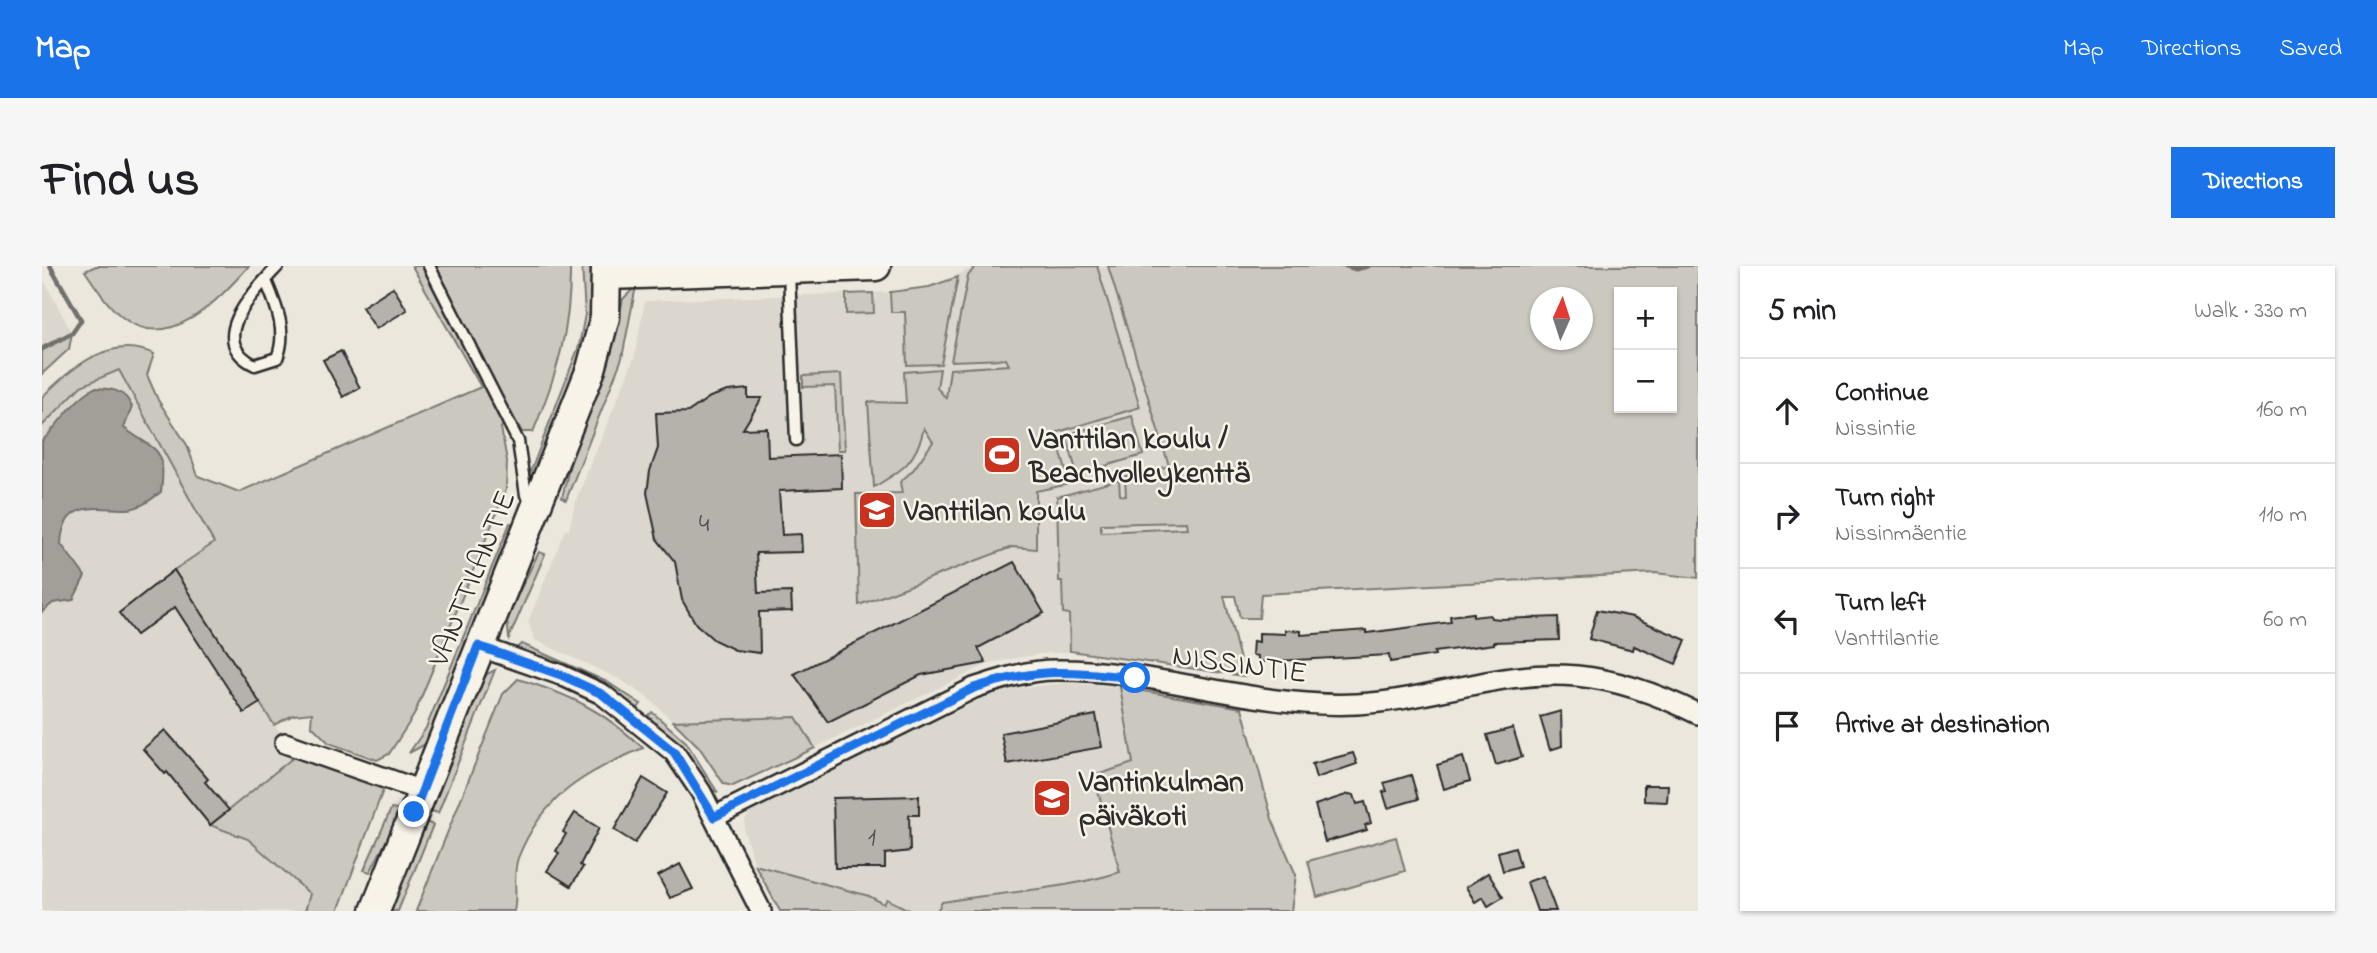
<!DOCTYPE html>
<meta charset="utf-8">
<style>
:root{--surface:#fff;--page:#f6f6f6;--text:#202124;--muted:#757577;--line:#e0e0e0;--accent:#1a73e8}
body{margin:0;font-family:"Indie Flower",sans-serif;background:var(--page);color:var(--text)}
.controls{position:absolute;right:21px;top:21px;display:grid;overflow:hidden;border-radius:0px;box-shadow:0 2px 5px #0004}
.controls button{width:63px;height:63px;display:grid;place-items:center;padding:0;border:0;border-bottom:2px solid var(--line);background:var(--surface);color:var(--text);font:35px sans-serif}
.compass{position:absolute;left:1488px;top:21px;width:63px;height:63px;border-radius:50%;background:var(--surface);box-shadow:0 2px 5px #0004;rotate:3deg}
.stop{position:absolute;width:21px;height:21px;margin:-16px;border:5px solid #1a73e8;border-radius:50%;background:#fff}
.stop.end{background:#1a73e8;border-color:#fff;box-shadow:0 2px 7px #0008}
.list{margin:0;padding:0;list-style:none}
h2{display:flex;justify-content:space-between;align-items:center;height:91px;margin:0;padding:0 28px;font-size:30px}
h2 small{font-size:23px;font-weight:400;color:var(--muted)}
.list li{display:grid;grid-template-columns:46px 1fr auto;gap:21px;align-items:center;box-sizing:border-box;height:105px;padding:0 28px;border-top:2px solid var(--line)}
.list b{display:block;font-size:26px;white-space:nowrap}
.list p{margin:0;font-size:23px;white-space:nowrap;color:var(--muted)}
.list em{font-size:23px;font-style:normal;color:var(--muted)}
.icon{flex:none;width:38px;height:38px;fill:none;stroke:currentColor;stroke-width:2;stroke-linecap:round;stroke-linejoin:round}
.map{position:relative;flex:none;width:1656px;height:645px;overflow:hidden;border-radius:0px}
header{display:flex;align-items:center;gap:42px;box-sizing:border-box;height:98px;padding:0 35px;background:var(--accent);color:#fff}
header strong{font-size:33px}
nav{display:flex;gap:38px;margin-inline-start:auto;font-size:24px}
.intro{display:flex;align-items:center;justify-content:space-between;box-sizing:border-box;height:168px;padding:0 42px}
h1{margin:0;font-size:49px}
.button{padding:18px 32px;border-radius:0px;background:var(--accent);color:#fff;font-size:24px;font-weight:700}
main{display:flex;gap:42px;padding:0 42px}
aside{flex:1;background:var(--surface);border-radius:0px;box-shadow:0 2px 5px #0004}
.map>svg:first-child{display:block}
.built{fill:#dbd7ce}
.green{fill:#cbc8bf;stroke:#7b7a75;stroke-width:2;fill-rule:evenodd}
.water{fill:#a29f98;stroke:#72716c;stroke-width:2}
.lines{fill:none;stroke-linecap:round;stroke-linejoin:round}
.stream{stroke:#72716c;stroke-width:5}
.building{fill:#b5b2ab;stroke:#2b2b2b;stroke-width:2}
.lane-casing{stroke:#2b2b2b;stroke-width:15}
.street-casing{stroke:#2b2b2b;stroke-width:24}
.secondary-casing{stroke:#2b2b2b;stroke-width:33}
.lane{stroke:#f7f3e8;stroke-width:10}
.street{stroke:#f7f3e8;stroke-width:19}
.secondary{stroke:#f7f3e8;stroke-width:28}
.route{stroke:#1a73e8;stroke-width:9}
.labels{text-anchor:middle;stroke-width:5;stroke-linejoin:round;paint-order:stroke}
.number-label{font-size:26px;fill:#4e4d4b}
.poi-label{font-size:30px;font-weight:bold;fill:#2b2b2b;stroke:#f7f3e8;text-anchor:start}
.street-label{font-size:30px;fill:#2b2b2b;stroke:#f7f3e8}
</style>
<header>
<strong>Map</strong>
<nav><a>Map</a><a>Directions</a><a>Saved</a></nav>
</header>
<div class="intro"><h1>Find us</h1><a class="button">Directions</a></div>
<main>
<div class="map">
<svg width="1656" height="645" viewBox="0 0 1656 645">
<rect width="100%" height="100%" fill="#ebe7dd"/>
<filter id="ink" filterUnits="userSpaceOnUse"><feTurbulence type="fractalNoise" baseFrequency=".0143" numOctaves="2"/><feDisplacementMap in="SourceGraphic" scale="14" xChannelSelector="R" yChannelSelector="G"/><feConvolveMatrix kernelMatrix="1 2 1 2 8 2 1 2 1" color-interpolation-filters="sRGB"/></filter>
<g filter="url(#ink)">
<g class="built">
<path d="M935,0H1066L1146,262L1041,385L998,388L948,397L773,482L754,451L631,455L606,432L579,414L493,374L486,356L523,264H527L533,237L592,92L603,35L848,26L887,21Z"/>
<path d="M0,11L30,67L0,83Z"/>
<path d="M77,103L172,277L133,304L253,490L169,559L206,573L268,629L263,645H0V160L39,120Z"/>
<path d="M1022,417L1078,421L1091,498L1053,510L1078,606L1037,618L967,625L900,636L895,645H869L846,633L843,638L827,630L713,599L702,565L703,554L710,544L941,432L971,423Z"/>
</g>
<g class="green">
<path d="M54,0H207C178,32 127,89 80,51C65,39 54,21 43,5Z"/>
<path d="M370,0H528C529,63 515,108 491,166H480L468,144L459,162L465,195L464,224L372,449L347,488L335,494L287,477L269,459L270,447L251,449L232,459L132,304L172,277L77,104L39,120L0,160V131C30,102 67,68 112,88L105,109L116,134L145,179L156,210L197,226L439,121Z"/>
<path d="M540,0H553L554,57L491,219L488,207L537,80L543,48Z"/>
<path d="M1055,0L1098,141L1013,167L1028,218L994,225V283L970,281L817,339L814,228L860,227L858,216L871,204L891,176L882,162C874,196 861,204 832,221L826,136L864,137L862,106L898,103L895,122L904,132L908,103L967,99L964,93L909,95L926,10L933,1Z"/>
<path d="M1066,0H1656V312L1613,307L1219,328L1217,352H1198L1193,330H1182L1202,410L1028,385L1027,348L1021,347L1020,315H1017L1015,231L1077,214L1078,229L1084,230L1083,211L1127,200ZM1577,26H1630V142H1577ZM1498,32H1540V74H1498ZM1144,256L1145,262L1059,266V258Z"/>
<path d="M916,11L899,98L865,99L863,46H849L848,26L887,21Z"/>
<path d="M594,20L580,92L524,234L520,232L530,189L566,100L581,33Z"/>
<path d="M831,27L832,47L804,48V28Z"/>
<path d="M30,67L27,83L0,108V83Z"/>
<path d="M799,108L803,184H796L793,120L761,121V110Z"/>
<path d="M1090,150L1101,189L1035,208L1024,169Z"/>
<path d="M468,257L477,261L391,474L367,487L384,462Z"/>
<path d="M497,286L503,288L467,372L465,353L468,344Z"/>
<path d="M480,378L565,416L599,438L596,442L562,422L478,385L474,382Z"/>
<path d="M453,404L396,547L386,544L437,419L445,408Z"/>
<path d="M476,413C529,429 560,444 601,482C543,507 501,529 476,592C470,608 476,629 472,645H374L461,428Z"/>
<path d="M1078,421L1200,442L1230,553L1254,609L1249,645H895L900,636C959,626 1021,624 1078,606L1052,510L1091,497Z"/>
<path d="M610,446L644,476L676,527L666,521L633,476L606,450Z"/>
<path d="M754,451L773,482L691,520L682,518L657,481L631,455Z"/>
<path d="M253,490L344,516L296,645H263L268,628L206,573L168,559Z"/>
<path d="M349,543L355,544L358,549L328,606L322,604Z"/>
<path d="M382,555L391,559L356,645H346Z"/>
<path d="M1354,571L1363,605L1275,631L1266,595Z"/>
<path d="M713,599L827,630L842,638L845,633L869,645H738Z"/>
</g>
<path class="water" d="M52,122C70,123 82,123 90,141L82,162C114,186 125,179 119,226C108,234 98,243 84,243C53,243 21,233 19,278L43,310L31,334L11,337L0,346V175C18,157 30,135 52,122Z"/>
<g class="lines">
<g class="stream">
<path d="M1304,0L1314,3L1326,0"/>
<path d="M0,83L30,67L39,54L8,0"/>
</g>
</g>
<g class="building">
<path d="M351,21L365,44L334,63L320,41Z"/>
<path d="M299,85L318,122L301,131L281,94Z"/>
<path d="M706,123V132H720L701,163L725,162L726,191L799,188L800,222L737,225L740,269L759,268L760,286L714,287L716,327L749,326L750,345L717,346L718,387L693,384L672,374L654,358L640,334L633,296L615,273L605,227L608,205L616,182L614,147L646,146L668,131L686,125Z"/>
<path d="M972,296L1002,347L936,382L944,397L879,409L786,456L752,408Z"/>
<path d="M132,304L218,437L202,447L133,341L94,369L77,347Z"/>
<path d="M1555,344L1591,351L1644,374L1634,398L1592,380L1591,384L1547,373Z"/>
<path d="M1431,347V351L1448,349L1449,352L1459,353L1516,351L1517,374L1452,376V378L1392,386L1393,389L1348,396L1347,389L1216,396V390L1210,389L1211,375L1217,376V367L1243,368V364L1259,365V369L1325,364V367L1409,356L1408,350Z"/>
<path d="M1519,445L1520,480L1508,484L1498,451Z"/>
<path d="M1054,449L1060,481L965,498L959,467Z"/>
<path d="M1471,462L1480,491L1454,499L1445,469Z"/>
<path d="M123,464L166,513L163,516L187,544L168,559L125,506L123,508L101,483Z"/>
<path d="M1311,487L1315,498L1274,512L1270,498Z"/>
<path d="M1421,491L1428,515L1402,523L1395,499Z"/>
<path d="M1369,509L1376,533L1346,542L1341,526L1345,525L1342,517Z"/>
<path d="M601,512L625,527L593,577L572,564Z"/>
<path d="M1602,519H1626L1625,536L1602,535Z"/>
<path d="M1307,528L1312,529L1315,538L1323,536L1329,557L1323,559L1325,564L1283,576L1273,539Z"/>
<path d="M877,530V549H867L868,585L843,588V602H793L791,532Z"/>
<path d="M533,547L557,562L538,599L541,601L529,620L505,605L517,587L514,585L524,568L521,566Z"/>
<path d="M1473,581L1478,600L1461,605L1456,586Z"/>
<path d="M638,598L651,623L628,632L616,610Z"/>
<path d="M1446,607L1461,631L1446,640L1441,631L1433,636L1424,621Z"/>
<path d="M1501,610L1514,645H1495L1485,616Z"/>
</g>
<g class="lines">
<defs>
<g id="lane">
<path d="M387,0L476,175L484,229L492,237"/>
<path d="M747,7L754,174"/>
<path d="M224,15C234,39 246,66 235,92L213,99C162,74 213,25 236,0"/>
</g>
<g id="street">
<path d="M436,380L519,409L560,428L632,486L659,526L719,645"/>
<path d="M243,477L380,525"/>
<path d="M672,551L932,422C959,413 986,404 1014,404C1115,403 1213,443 1315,438C1391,434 1458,403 1535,410C1578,414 1618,429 1656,448"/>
</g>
<g id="secondary">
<path d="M566,9L834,0"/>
<path d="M333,645L549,103L563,51L564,0"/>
</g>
</defs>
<use href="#lane" class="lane-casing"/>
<use href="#street" class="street-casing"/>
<use href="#secondary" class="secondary-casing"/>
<use href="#lane" class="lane"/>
<use href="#street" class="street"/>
<use href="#secondary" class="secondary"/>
</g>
</g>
<g class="lines" filter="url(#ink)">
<path class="route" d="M372,546L436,380L519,409L560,428L632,486L672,551L932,422C997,401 1027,405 1093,412"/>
</g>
<defs>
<symbol id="stadium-square" viewBox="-11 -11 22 22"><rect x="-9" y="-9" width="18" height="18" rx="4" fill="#c8321e" stroke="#f7f3e8"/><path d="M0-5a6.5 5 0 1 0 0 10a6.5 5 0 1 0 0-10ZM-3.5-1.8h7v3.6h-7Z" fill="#fff"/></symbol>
<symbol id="school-square" viewBox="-11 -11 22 22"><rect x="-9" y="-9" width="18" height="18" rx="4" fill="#c8321e" stroke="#f7f3e8"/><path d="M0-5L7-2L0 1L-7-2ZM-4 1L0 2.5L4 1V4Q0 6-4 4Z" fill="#fff"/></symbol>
</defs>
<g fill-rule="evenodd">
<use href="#stadium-square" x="938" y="167" width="44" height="44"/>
<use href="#school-square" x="813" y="222" width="44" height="44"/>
<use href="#school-square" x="988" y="510" width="44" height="44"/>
</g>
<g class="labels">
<g class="number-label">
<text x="662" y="265">4</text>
<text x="830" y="579">1</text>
</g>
<g class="poi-label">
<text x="987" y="182">Vanttilan koulu /<tspan x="987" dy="34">Beachvolleykenttä</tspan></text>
<text x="862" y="254">Vanttilan koulu</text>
<text x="1037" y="525">Vantinkulman<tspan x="1037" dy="34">päiväkoti</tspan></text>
</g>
<g class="street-label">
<text transform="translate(429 312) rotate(-68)" y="10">VANTTILANTIE</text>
<text transform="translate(1198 397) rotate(8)" y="10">NISSINTIE</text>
</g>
</g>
</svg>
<div class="controls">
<button>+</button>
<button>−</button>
</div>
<svg class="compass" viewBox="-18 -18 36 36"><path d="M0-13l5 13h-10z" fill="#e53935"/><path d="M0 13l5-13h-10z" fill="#757577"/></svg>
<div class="stop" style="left:1093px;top:412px"></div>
<div class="stop end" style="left:372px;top:546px"></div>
</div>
<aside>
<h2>5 min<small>Walk · 330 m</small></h2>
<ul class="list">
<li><svg class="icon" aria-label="ahead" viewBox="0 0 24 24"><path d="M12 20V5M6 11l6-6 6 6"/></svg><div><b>Continue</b><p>Nissintie</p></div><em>160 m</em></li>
<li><svg class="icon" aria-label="right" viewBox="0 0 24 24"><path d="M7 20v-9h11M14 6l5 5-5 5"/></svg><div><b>Turn right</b><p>Nissinmäentie</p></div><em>110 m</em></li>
<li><svg class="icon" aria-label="left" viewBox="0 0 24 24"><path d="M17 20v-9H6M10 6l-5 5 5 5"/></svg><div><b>Turn left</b><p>Vanttilantie</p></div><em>60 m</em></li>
<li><svg class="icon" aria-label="arrive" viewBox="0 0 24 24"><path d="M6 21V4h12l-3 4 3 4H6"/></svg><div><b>Arrive at destination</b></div></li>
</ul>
</aside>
</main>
